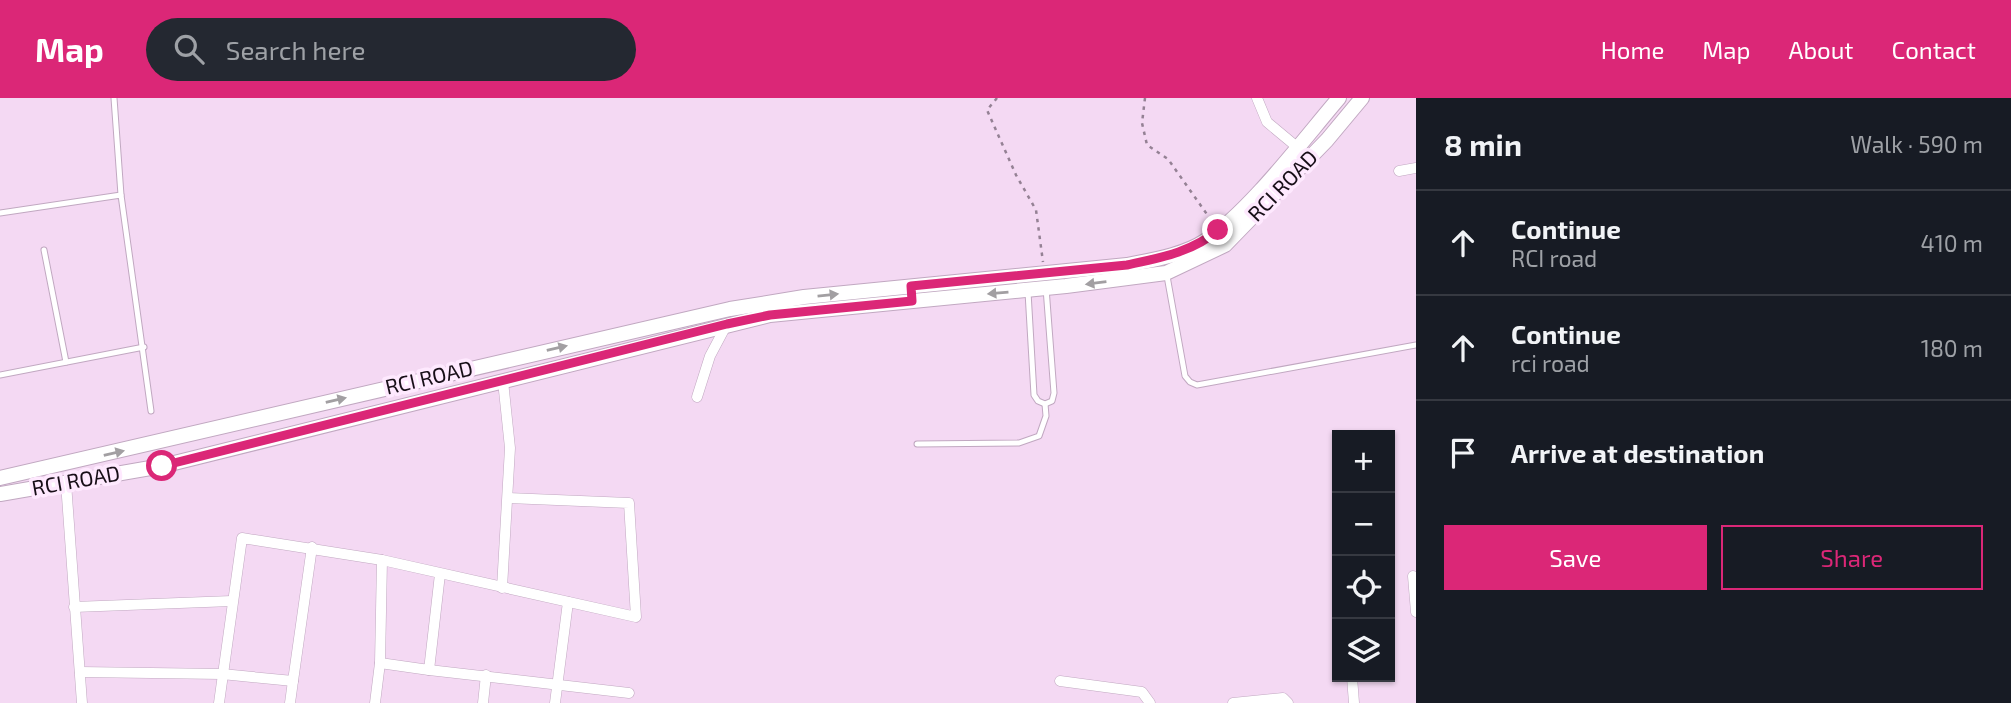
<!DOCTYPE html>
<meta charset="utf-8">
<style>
:root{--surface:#171b24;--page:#242831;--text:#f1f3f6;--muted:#9ea1a6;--line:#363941;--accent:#db2777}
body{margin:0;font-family:"Exo 2",sans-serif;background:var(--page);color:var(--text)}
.controls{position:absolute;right:21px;bottom:21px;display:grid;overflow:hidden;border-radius:0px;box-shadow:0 2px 5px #0004}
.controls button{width:63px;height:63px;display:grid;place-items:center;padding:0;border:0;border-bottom:2px solid var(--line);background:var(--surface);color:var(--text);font:35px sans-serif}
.stop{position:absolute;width:21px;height:21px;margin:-16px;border:5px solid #db2777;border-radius:50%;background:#fff}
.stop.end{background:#db2777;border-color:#fff;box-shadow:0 2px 7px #0008}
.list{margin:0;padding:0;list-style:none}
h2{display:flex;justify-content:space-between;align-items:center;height:91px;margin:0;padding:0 28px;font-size:30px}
h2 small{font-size:23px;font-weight:400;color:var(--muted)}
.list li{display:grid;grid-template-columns:46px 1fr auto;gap:21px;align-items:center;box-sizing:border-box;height:105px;padding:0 28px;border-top:2px solid var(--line)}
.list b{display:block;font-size:26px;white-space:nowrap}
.list p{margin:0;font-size:23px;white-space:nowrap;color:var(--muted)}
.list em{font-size:23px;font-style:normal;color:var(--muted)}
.actions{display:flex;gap:14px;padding:21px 28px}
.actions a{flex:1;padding:16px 0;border:2px solid var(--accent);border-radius:0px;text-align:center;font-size:24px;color:var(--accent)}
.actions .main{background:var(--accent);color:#fff}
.icon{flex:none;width:38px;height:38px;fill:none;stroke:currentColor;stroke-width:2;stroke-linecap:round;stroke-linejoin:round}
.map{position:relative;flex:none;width:1416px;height:605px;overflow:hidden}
header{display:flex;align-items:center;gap:42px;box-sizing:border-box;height:98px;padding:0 35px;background:var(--accent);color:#fff}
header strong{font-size:33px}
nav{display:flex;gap:38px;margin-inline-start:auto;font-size:24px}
.search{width:490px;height:63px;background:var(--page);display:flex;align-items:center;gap:18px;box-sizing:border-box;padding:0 24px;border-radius:38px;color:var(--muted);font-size:26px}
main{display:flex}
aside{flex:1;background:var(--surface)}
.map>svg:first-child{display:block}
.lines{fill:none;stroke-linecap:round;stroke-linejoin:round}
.lane-casing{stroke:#c1a8c1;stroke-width:7}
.street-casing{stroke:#c1a8c1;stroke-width:11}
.secondary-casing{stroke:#c1a8c1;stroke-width:16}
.path{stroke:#948194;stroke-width:2.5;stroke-dasharray:3.5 5;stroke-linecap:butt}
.lane{stroke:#fff;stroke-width:5}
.street{stroke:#fff;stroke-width:10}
.secondary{stroke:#fff;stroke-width:14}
.oneway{fill:#a29fa2}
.route{stroke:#db2777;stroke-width:9}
.labels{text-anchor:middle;stroke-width:7;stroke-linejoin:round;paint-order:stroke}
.street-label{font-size:21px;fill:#170e17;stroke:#fee9fe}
</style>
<header>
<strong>Map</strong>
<div class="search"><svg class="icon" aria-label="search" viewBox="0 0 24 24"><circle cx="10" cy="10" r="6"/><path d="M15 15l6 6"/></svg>Search here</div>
<nav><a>Home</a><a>Map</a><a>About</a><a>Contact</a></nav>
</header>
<main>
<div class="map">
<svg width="1416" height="605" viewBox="0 0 1416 605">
<rect width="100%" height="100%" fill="#f4d9f3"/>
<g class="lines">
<defs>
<g id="lane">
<path d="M114,0L121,97"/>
<path d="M0,115L121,97L151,313"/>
<path d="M44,152L66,264"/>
<path d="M1167,178L1185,278L1190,284L1197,287L1416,247"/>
<path d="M1028,194L1034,297L1038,303L1045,306L1052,303L1054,295L1046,190"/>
<path d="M0,277L144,249"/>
<path d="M917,346L1019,345L1039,338L1046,318L1045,306"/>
</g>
<g id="street">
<path d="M1257,0L1267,24L1297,49"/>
<path d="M1399,73L1416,70"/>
<path d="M697,299L710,258L727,226"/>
<path d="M66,385L82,605"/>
<path d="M1413,478L1416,514"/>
<path d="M502,490L510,350L503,283"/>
<path d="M74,509L232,503"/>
<path d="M380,565L429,572L440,476"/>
<path d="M429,572L629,595"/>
<path d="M80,574L222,576L293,583L312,449"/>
<path d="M1352,579L1354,605"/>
<path d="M1060,583L1142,594L1150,605"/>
<path d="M219,605L242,440L382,462L636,519L629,405L508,400"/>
<path d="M290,605L293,583"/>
<path d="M375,605L380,565L382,462"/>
<path d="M483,605L486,577"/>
<path d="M555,605L568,504"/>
<path d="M1233,605L1283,600L1288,605"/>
</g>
<g id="secondary">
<path d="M0,380L730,211L804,199L1127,167C1152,162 1184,157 1205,143C1250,113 1303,42 1339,0"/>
<path d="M0,396L162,368L770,217L1066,188L1166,175L1225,147L1327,42L1362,0"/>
</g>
</defs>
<use href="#lane" class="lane-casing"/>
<use href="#street" class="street-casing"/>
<use href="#secondary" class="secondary-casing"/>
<g class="path">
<path d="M997,0L987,12L1016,77L1036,112L1043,164"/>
<path d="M1145,0L1142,25L1147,47L1168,61L1211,122"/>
</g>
<use href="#lane" class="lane"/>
<use href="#street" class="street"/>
<use href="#secondary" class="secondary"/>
</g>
<defs><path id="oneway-solid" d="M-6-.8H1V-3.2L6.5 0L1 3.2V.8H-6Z" transform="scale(1.75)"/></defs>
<g class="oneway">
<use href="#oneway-solid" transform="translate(1096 185) rotate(173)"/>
<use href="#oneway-solid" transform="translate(998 195) rotate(175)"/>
<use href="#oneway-solid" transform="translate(828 197) rotate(-6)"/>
<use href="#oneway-solid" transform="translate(557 250) rotate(-13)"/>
<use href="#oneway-solid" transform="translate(336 302) rotate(-13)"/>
<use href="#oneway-solid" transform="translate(114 355) rotate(-13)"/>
</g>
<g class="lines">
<path class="route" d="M162,368L727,226L770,217L912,203L911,188L1127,167C1159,160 1193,154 1218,132"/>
</g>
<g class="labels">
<g class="street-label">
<text transform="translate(1283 88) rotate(-46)" y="7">RCI ROAD</text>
<text transform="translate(429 280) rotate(-13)" y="7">RCI ROAD</text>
<text transform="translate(76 383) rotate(-10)" y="7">RCI ROAD</text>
</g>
</g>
</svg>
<div class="controls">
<button>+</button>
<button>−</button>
<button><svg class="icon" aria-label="locate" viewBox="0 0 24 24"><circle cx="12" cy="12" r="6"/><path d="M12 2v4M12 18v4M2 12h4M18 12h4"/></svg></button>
<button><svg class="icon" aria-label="layers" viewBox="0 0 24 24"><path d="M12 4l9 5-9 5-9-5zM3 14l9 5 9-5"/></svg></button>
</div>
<div class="stop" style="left:162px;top:368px"></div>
<div class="stop end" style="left:1218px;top:132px"></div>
</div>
<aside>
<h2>8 min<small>Walk · 590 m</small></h2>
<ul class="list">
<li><svg class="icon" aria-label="ahead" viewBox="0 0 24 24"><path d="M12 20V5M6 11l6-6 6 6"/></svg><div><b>Continue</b><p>RCI road</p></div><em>410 m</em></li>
<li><svg class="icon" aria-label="ahead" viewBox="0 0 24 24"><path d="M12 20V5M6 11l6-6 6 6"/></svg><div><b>Continue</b><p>rci road</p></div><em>180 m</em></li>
<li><svg class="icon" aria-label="arrive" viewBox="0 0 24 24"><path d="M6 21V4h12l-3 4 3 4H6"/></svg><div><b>Arrive at destination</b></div></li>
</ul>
<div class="actions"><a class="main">Save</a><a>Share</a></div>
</aside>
</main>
